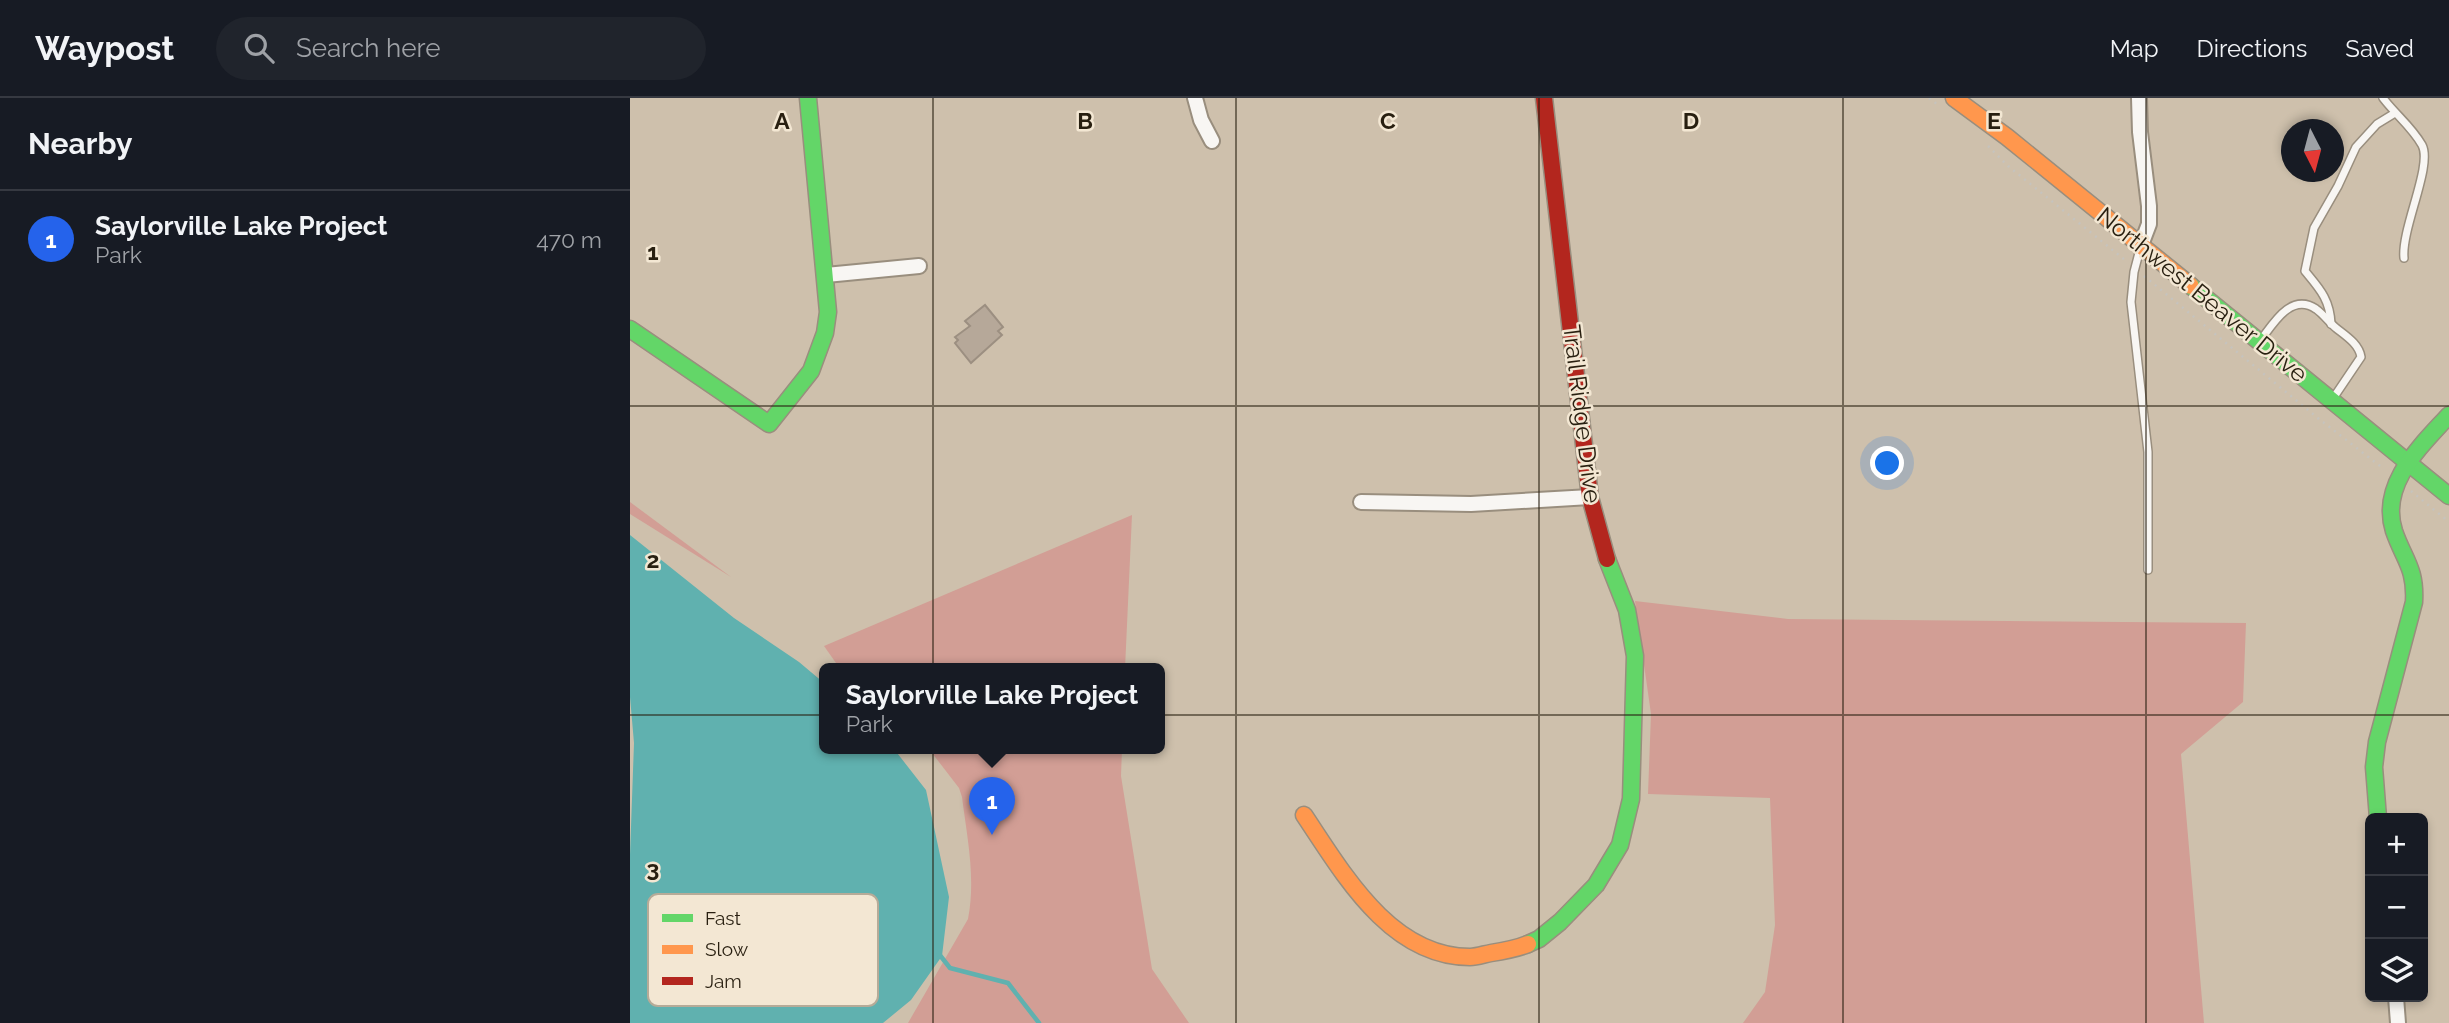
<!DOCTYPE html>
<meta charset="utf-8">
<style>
:root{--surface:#171b24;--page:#20242c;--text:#f1f3f6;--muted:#9ea1a6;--line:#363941;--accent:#2563eb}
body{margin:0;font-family:Raleway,sans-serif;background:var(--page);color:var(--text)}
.controls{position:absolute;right:21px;bottom:21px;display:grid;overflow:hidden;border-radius:10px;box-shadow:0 4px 10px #0003}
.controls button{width:63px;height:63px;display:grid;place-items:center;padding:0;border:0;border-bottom:2px solid var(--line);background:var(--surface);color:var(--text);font:35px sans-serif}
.compass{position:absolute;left:1651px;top:21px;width:63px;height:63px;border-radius:50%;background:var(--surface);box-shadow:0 4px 10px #0003;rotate:174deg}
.you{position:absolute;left:1258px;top:366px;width:24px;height:24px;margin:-18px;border:5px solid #fff;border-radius:50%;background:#1a73e8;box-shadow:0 0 0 10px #1a73e833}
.badge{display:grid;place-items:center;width:46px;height:46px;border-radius:50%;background:var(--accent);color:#fff;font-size:23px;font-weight:700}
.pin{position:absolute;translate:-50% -58px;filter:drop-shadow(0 2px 4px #0008)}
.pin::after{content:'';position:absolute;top:37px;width:24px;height:21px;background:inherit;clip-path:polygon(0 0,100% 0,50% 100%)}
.popup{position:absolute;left:189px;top:565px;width:346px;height:91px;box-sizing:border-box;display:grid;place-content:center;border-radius:10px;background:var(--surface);filter:drop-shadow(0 2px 5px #0005);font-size:23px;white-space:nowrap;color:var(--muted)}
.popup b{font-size:26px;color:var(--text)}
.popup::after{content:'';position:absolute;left:50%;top:100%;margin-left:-14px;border:14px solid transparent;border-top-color:var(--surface)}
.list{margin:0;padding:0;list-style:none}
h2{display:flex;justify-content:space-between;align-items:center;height:91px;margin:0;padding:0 28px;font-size:30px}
h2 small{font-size:23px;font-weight:400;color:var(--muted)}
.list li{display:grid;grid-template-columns:46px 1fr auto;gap:21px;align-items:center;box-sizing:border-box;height:98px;padding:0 28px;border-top:2px solid var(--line)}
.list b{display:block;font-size:26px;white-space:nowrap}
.list p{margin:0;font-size:23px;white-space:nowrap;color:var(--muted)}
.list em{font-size:23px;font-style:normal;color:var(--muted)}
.icon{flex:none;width:38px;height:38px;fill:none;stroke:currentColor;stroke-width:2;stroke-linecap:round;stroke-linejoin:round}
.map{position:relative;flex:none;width:1819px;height:925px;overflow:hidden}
header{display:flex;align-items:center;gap:42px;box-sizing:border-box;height:98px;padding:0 35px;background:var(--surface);border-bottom:2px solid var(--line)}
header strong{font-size:33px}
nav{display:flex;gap:38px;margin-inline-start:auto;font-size:24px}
.search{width:490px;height:63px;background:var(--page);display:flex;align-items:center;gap:18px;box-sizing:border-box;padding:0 24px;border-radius:38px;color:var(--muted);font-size:26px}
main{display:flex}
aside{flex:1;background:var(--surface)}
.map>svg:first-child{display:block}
.green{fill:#d29e95}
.water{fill:#60b1af}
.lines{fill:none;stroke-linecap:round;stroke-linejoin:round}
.stream{stroke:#60b1af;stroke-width:4.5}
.building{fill:#b6a899;stroke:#9c8f81;stroke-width:2}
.lane-casing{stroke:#998e7e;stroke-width:10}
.street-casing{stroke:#998e7e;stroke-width:18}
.fast-casing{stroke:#998e7e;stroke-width:19}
.slow-casing{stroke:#998e7e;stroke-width:19}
.jam-casing{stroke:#998e7e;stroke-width:19}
.path{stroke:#c6c3bd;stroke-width:2.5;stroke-dasharray:2 5;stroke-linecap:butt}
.lane{stroke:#f8f6f3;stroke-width:7}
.street{stroke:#f8f6f3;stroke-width:14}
.fast{stroke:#63d668;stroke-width:16}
.slow{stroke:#ff974d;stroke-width:16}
.jam{stroke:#b3261e;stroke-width:16}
.grid{fill:none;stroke:#281f10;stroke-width:2;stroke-opacity:0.55}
.labels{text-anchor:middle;stroke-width:5;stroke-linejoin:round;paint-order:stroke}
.street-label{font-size:24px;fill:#281f10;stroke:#f3e7d3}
.key{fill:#f3e7d3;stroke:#b6ab98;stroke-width:2}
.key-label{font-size:19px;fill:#281f10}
.grid-label{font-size:23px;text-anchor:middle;font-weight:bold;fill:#281f10;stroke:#f3e7d3;stroke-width:5;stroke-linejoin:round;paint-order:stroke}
</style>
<header>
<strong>Waypost</strong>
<div class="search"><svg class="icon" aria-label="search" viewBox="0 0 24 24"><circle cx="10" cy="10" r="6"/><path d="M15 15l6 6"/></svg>Search here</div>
<nav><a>Map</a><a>Directions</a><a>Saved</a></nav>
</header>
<main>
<aside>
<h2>Nearby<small></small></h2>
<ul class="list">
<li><span class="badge">1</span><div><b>Saylorville Lake Project</b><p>Park</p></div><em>470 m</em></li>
</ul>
</aside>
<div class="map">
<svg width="1819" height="925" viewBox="0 0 1819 925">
<rect width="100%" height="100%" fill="#cec0ac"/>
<g class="green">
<path d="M0,404L97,476L101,479L0,416Z"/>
<path d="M502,417L495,571H214L206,565L194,548Z"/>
<path d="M1005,503L1158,521L1616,525L1613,604L1551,656L1574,925H1113L1135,894L1145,827L1140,700L1018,696L1021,616Z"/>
<path d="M299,651H492L491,678L522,871L559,925H278L338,821C346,780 337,739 332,699L329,690Z"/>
</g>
<path class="water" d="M0,437L104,520L169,564L194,585V651H264L296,692L319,799L312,858L281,902L253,925H0V757L4,645L0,599Z"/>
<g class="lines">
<path class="stream" d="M309,856L320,870L378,885L409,925"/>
</g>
<path class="building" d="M355,207L373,229L368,233L372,237L341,265L325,245L328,242L325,239L340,228L335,223Z"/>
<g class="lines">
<defs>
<g id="lane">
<path d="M1753,0C1765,16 1782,29 1792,47C1803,67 1771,131 1774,160"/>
<path d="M1510,151L1504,174L1501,204L1518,354V472"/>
<path d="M1701,226C1700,201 1689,190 1675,173L1684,130L1708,88L1726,49L1747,26L1765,15"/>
<path d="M1630,243C1643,226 1661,194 1686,211C1693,216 1699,224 1706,230C1716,238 1729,246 1731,259L1702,302"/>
</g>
<g id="street">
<path d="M565,0L571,22L582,43"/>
<path d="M1509,0L1510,34L1519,108V126L1511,147"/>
<path d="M196,177L289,168"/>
<path d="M731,404L841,406L960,399"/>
<path d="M1766,899L1768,925"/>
</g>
<g id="fast">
<path d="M1561,188L1819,398"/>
<path d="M0,231L139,326L181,273L195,235L198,214L178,0"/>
<path d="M1748,720L1744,669L1747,644L1784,504C1786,470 1774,462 1764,433C1749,386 1791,348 1819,317"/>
<path d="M898,846L909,841L930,824L966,787L990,747L1001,701L1005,558L997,512L977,461"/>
</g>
<g id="slow">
<path d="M1324,0L1377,39L1561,188"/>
<path d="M674,717C713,775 760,859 840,859C847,859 855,856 861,855C874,853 886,851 898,846"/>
</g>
<path id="jam" d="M914,0L960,399L977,461"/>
</defs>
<use href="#lane" class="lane-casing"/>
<use href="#street" class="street-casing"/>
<use href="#fast" class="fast-casing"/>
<use href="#slow" class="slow-casing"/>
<use href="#jam" class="jam-casing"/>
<g class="path">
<path d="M1299,0L1307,6"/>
<path d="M1358,48L1378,68L1495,162"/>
<path d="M1514,178L1689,321L1754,371"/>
<path d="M1781,393L1819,424"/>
</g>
<use href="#lane" class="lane"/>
<use href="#street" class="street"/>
<use href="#fast" class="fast"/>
<use href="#slow" class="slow"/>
<use href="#jam" class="jam"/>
</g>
<path class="grid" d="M303,0V925M606,0V925M909,0V925M1213,0V925M1516,0V925M0,308H1819M0,617H1819"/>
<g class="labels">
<g class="street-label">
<text transform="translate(1572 197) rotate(39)" y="8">Northwest Beaver Drive</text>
<text transform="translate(952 316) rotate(83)" y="8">Trail Ridge Drive</text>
</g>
</g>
<rect x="18" y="796" width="230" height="112" rx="10" class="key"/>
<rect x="32" y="816" width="31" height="8" fill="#63d668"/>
<rect x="32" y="847" width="31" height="9" fill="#ff974d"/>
<rect x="32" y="879" width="31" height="8" fill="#b3261e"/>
<g class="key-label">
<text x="75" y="827">Fast</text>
<text x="75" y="858">Slow</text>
<text x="75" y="890">Jam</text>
</g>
<g class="grid-label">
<text x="152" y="31">A</text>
<text x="455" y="31">B</text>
<text x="758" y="31">C</text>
<text x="1061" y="31">D</text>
<text x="1364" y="31">E</text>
<text x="23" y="162">1</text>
<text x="23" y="470">2</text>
<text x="23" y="779">3</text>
</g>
</svg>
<div class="controls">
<button>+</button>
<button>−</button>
<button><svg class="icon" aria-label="layers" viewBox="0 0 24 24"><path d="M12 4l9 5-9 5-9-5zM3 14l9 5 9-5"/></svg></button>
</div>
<svg class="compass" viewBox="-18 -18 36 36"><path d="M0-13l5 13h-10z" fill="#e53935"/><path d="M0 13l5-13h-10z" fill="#9ea1a6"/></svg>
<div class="you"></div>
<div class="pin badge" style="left:362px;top:737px">1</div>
<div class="popup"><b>Saylorville Lake Project</b>Park</div>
</div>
</main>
